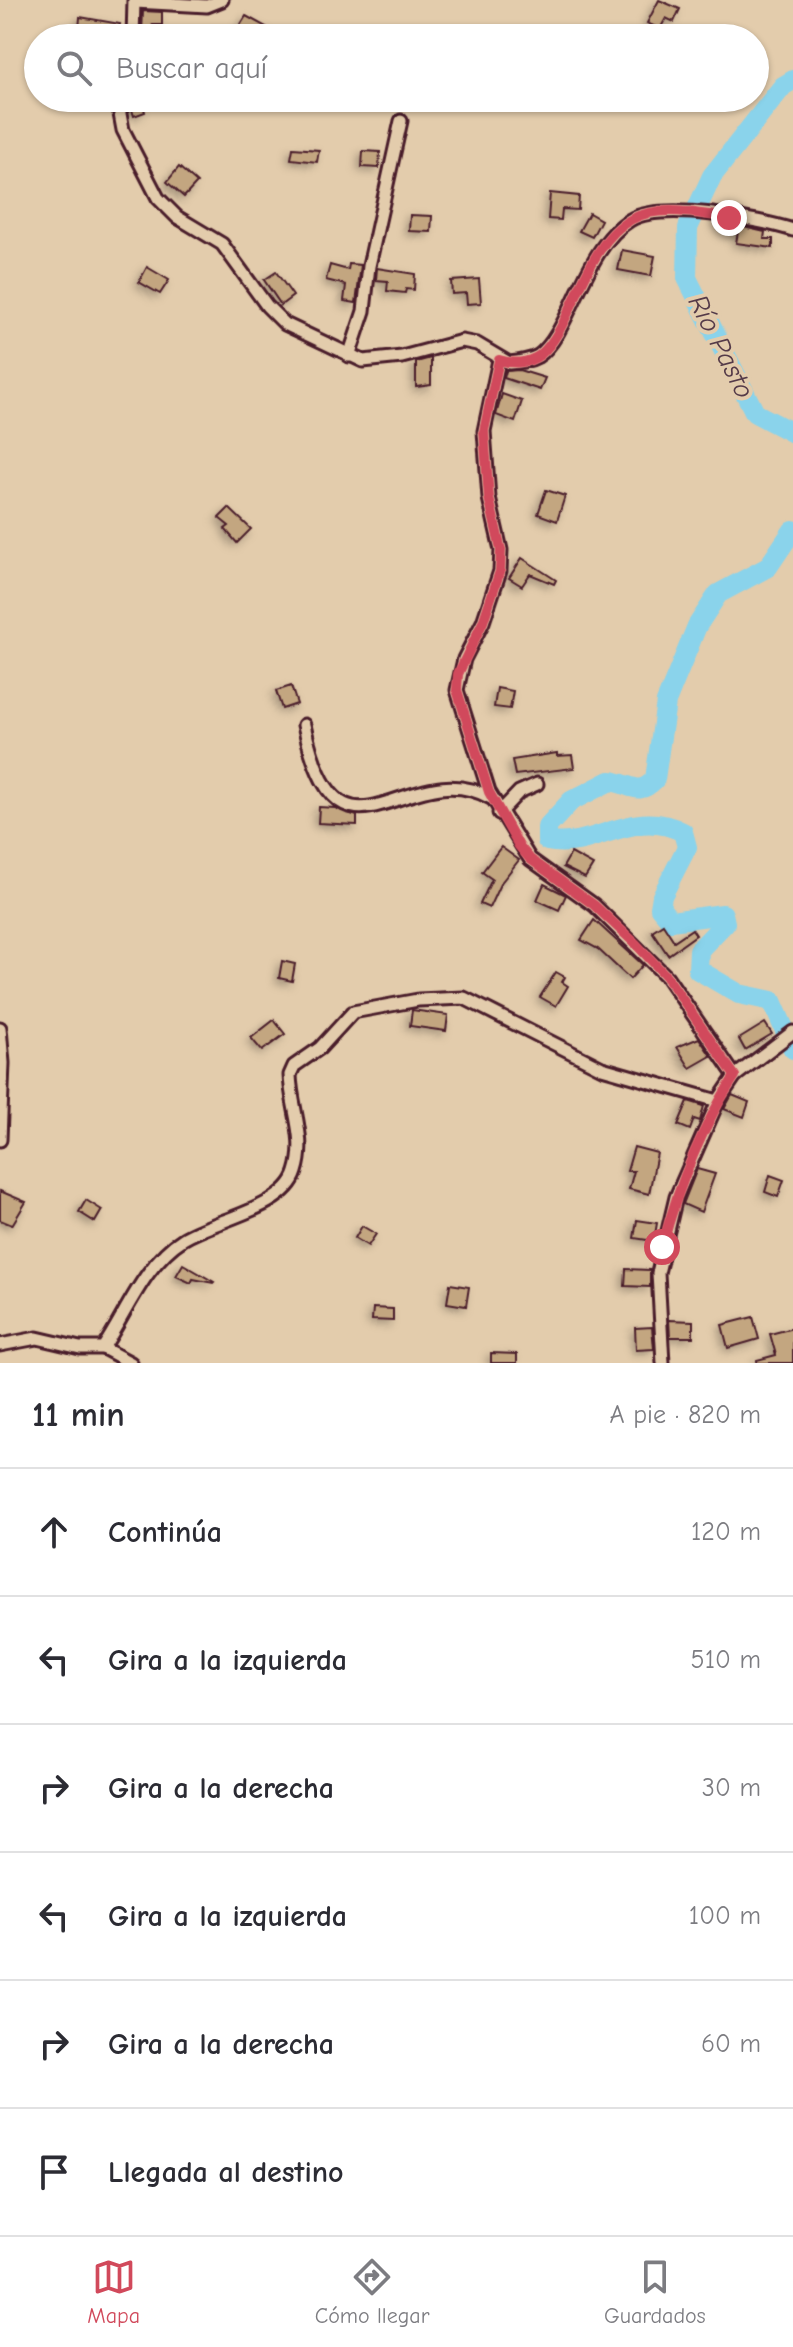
<!DOCTYPE html>
<html lang="es">
<meta charset="utf-8">
<style>
:root{--surface:#fff;--page:#f7f7f7;--text:#2b2b33;--muted:#7c7c81;--line:#e1e1e2;--accent:#d1495b}
body{margin:0;font-family:"Comic Neue",sans-serif;background:var(--page);color:var(--text)}
.stop{position:absolute;width:24px;height:24px;margin:-18px;border:6px solid #d1495b;border-radius:50%;background:#fff}
.stop.end{background:#d1495b;border-color:#fff;box-shadow:0 2px 8px #0008}
.list{margin:0;padding:0;list-style:none}
h2{display:flex;justify-content:space-between;align-items:center;height:104px;margin:0;padding:0 32px;font-size:34px}
h2 small{font-size:26px;font-weight:400;color:var(--muted)}
.list li{display:grid;grid-template-columns:52px 1fr auto;gap:24px;align-items:center;box-sizing:border-box;height:128px;padding:0 32px;border-top:2px solid var(--line)}
.list b{display:block;font-size:30px;white-space:nowrap}
.list em{font-size:26px;font-style:normal;color:var(--muted)}
.icon{flex:none;width:44px;height:44px;fill:none;stroke:currentColor;stroke-width:2;stroke-linecap:round;stroke-linejoin:round}
.map{position:relative;flex:none;width:793px;height:1363px;overflow:hidden}
.search{position:absolute;background:var(--surface);box-shadow:0 2px 6px #0004;left:24px;right:24px;top:24px;height:88px;display:flex;align-items:center;gap:20px;box-sizing:border-box;padding:0 28px;border-radius:44px;color:var(--muted);font-size:30px}
.sheet{height:872px;background:var(--surface)}
nav{display:flex;justify-content:space-around;align-items:center;box-sizing:border-box;height:112px;border-top:2px solid var(--line);background:var(--surface);font-size:22px;color:var(--muted)}
nav a{display:grid;justify-items:center;gap:4px}
nav .on{color:var(--accent)}
.map>svg:first-child{display:block}
.lines{fill:none;stroke-linecap:round;stroke-linejoin:round}
.river{stroke:#8ad3eb;stroke-width:20}
.building{fill:#c3a680;stroke:#4a1f2b;stroke-width:2;filter:url(#shadow)}
.minor-casing{stroke:#4a1f2b;stroke-width:17}
.minor{stroke:#e3ccac;stroke-width:11}
.route{stroke:#d1495b;stroke-width:10}
.labels{text-anchor:middle;stroke-width:8;stroke-linejoin:round;paint-order:stroke}
.water-label{font-size:28px;font-style:italic;fill:#543a48;stroke:#e3ccac}
</style>
<div class="map">
<svg width="793" height="1363" viewBox="0 0 793 1363">
<defs>
<filter id="shadow"><feDropShadow dx="-3.5" dy="3.5" stdDeviation="4" flood-color="#0004"/></filter>
</defs>
<rect width="100%" height="100%" fill="#e3ccac"/>
<filter id="ink" filterUnits="userSpaceOnUse"><feTurbulence type="fractalNoise" baseFrequency=".0125" numOctaves="2"/><feDisplacementMap in="SourceGraphic" scale="16" xChannelSelector="R" yChannelSelector="G"/><feConvolveMatrix kernelMatrix="1 2 1 2 8 2 1 2 1" color-interpolation-filters="sRGB"/></filter>
<g filter="url(#ink)">
<g class="lines">
<g class="river">
<path d="M793,80L783,86L712,176L688,228L687,278L755,413L793,433"/>
<path d="M793,530L768,567L718,594L697,626L666,702L655,779C638,798 630,783 610,781L571,801L547,827V841C597,851 631,805 683,832L687,847L662,896L660,908L671,921L723,914L725,923L699,950L698,970L739,994L772,1001L793,1049"/>
</g>
</g>
<g class="building">
<path d="M659,0L680,9L674,22L666,18L660,29L647,23Z"/>
<path d="M143,11L162,12V25H153L157,32L146,38L142,32Z"/>
<path d="M246,16L270,29L264,38H254L238,29Z"/>
<path d="M80,17L120,24L118,33L112,32L111,37L79,30Z"/>
<path d="M126,98H141L145,112L134,116L132,110L128,112Z"/>
<path d="M293,148L319,150L317,162L291,159Z"/>
<path d="M363,151L380,152L379,168L362,167Z"/>
<path d="M179,167L197,183L184,197L167,182Z"/>
<path d="M550,193L579,196L578,210L562,209L561,220L548,219Z"/>
<path d="M589,213L601,220L592,237L579,231Z"/>
<path d="M410,215L432,216L431,232L409,231Z"/>
<path d="M739,226L765,232L764,239H773V248L736,243Z"/>
<path d="M622,250L655,256L651,276L618,270Z"/>
<path d="M349,264L361,265L356,303L344,301L346,285L326,280L330,265L348,270Z"/>
<path d="M147,267L169,280L160,294L139,282Z"/>
<path d="M377,268L415,274L414,290L406,289L405,293L387,291L388,281L376,280Z"/>
<path d="M276,272L293,296L281,305L264,280Z"/>
<path d="M479,279L481,303L467,304L466,293L452,294L451,281Z"/>
<path d="M431,358V385L416,387V362Z"/>
<path d="M519,370L545,378L540,390L504,378L506,371Z"/>
<path d="M502,394L522,401L515,422L496,415Z"/>
<path d="M546,490L565,496L557,521L538,514Z"/>
<path d="M229,508L251,529L237,543L225,529L229,526L219,518Z"/>
<path d="M522,558L556,580L554,584L530,574L522,586L509,578Z"/>
<path d="M291,686L297,704L282,709L276,691Z"/>
<path d="M497,688L513,691L510,709L494,707Z"/>
<path d="M557,753V756L572,755L574,768L515,775L512,760Z"/>
<path d="M319,807L335,808L357,816V825L318,823Z"/>
<path d="M501,847L519,860L500,884L489,908L480,904L492,879L482,872Z"/>
<path d="M571,853L593,865L585,878L563,867Z"/>
<path d="M544,884L566,895L559,910L537,900Z"/>
<path d="M594,920L643,965L630,979L598,949L581,940Z"/>
<path d="M663,924L674,941L692,929L696,935L668,955L652,931Z"/>
<path d="M282,961L295,964L292,981L279,978Z"/>
<path d="M556,972L565,977L562,982L568,986L556,1006L540,997Z"/>
<path d="M412,1010L448,1015L446,1031L410,1026Z"/>
<path d="M274,1020L285,1034L262,1051L251,1038Z"/>
<path d="M765,1023L772,1034L745,1050L739,1039Z"/>
<path d="M699,1038L711,1056L690,1068L677,1047Z"/>
<path d="M732,1095L749,1102L744,1117L724,1109Z"/>
<path d="M688,1101L704,1106L700,1121L694,1119L690,1130L678,1125Z"/>
<path d="M634,1147L657,1153L649,1194L629,1189L634,1171H627Z"/>
<path d="M697,1169L715,1174L701,1212L683,1204Z"/>
<path d="M770,1175L784,1180L778,1197L765,1192Z"/>
<path d="M0,1191L26,1202L12,1225L0,1220Z"/>
<path d="M86,1200L102,1210L95,1222L79,1212Z"/>
<path d="M637,1220L657,1223L654,1241L634,1238Z"/>
<path d="M362,1226L376,1234L368,1246L355,1238Z"/>
<path d="M183,1264L214,1282L213,1283L193,1279L191,1283L176,1276Z"/>
<path d="M626,1269L650,1270V1287L625,1286Z"/>
<path d="M450,1284L469,1287L466,1306L447,1303Z"/>
<path d="M373,1308L393,1309V1321L372,1320Z"/>
<path d="M753,1317L759,1339L728,1348L722,1325Z"/>
<path d="M669,1320L693,1321V1337H670Z"/>
<path d="M652,1327L654,1349L636,1350L635,1328Z"/>
<path d="M793,1328V1363H757V1360L776,1355L770,1334Z"/>
<path d="M491,1353L517,1354V1363H491Z"/>
</g>
<g class="lines">
<defs>
<g id="minor">
<path d="M135,2L207,6L222,0"/>
<path d="M133,38L134,0"/>
<path d="M117,98L123,130L158,198L177,217L222,244L267,306L285,324L363,361L402,357L462,341L477,344L509,363C519,362 529,361 538,356C570,335 584,247 630,220C661,201 759,219 793,230"/>
<path d="M349,356L364,311L369,266L401,121"/>
<path d="M499,360L484,431L489,498L501,550L500,571L483,622L464,659L457,690L489,792L530,859L594,905L667,977L735,1076"/>
<path d="M304,725C340,889 406,750 491,798"/>
<path d="M499,813L519,792L537,784"/>
<path d="M0,1028L3,1063L0,1140"/>
<path d="M0,1345L37,1338L80,1348H103C127,1312 145,1263 183,1239C213,1220 285,1209 296,1172C307,1138 291,1109 290,1075L294,1066L320,1048L353,1012L418,1000L464,998L602,1068L718,1101"/>
<path d="M103,1348L131,1363"/>
<path d="M663,1363L658,1273L676,1197L718,1101L735,1076L793,1032"/>
</g>
</defs>
<use href="#minor" class="minor-casing"/>
<use href="#minor" class="minor"/>
</g>
</g>
<g class="lines" filter="url(#ink)">
<path class="route" d="M662,1247C678,1187 701,1128 735,1076L667,977L636,944L594,905L530,859L519,846L489,792L457,690L458,674L483,622L500,571L501,550L489,498L484,431L499,360C512,364 528,364 540,355C573,329 584,243 632,219C660,204 698,214 729,218"/>
</g>
<g class="labels">
<g class="water-label">
<text transform="translate(722 346) rotate(63)" y="10">Río Pasto</text>
</g>
</g>
</svg>
<div class="stop" style="left:662px;top:1247px"></div>
<div class="stop end" style="left:729px;top:218px"></div>
<div class="search"><svg class="icon" aria-label="search" viewBox="0 0 24 24"><circle cx="10" cy="10" r="6"/><path d="M15 15l6 6"/></svg>Buscar aquí</div>
</div>
<section class="sheet">
<h2>11 min<small>A pie · 820 m</small></h2>
<ul class="list">
<li><svg class="icon" aria-label="ahead" viewBox="0 0 24 24"><path d="M12 20V5M6 11l6-6 6 6"/></svg><div><b>Continúa</b></div><em>120 m</em></li>
<li><svg class="icon" aria-label="left" viewBox="0 0 24 24"><path d="M17 20v-9H6M10 6l-5 5 5 5"/></svg><div><b>Gira a la izquierda</b></div><em>510 m</em></li>
<li><svg class="icon" aria-label="right" viewBox="0 0 24 24"><path d="M7 20v-9h11M14 6l5 5-5 5"/></svg><div><b>Gira a la derecha</b></div><em>30 m</em></li>
<li><svg class="icon" aria-label="left" viewBox="0 0 24 24"><path d="M17 20v-9H6M10 6l-5 5 5 5"/></svg><div><b>Gira a la izquierda</b></div><em>100 m</em></li>
<li><svg class="icon" aria-label="right" viewBox="0 0 24 24"><path d="M7 20v-9h11M14 6l5 5-5 5"/></svg><div><b>Gira a la derecha</b></div><em>60 m</em></li>
<li><svg class="icon" aria-label="arrive" viewBox="0 0 24 24"><path d="M6 21V4h12l-3 4 3 4H6"/></svg><div><b>Llegada al destino</b></div></li>
</ul>
</section>
<nav>
<a class="on"><svg class="icon" aria-label="map" viewBox="0 0 24 24"><path d="M3 6l6-2 6 2 6-2v14l-6 2-6-2-6 2zM9 4v14M15 6v14"/></svg>Mapa</a>
<a><svg class="icon" aria-label="directions" viewBox="0 0 24 24"><path d="M12 3l9 9-9 9-9-9zM9 14v-3h6M13 9l2 2-2 2"/></svg>Cómo llegar</a>
<a><svg class="icon" aria-label="saved" viewBox="0 0 24 24"><path d="M7 4h10v16l-5-4-5 4z"/></svg>Guardados</a>
</nav>
